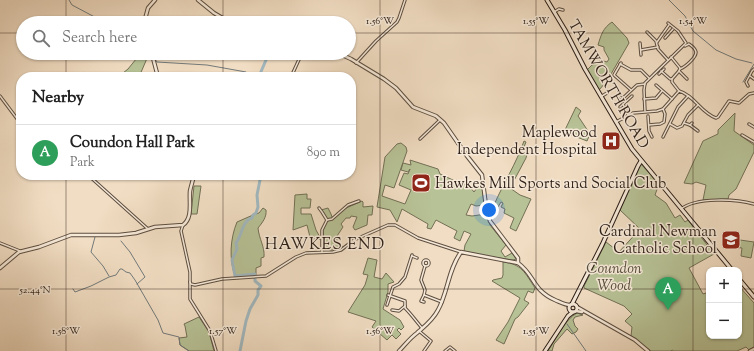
<!DOCTYPE html>
<meta charset="utf-8">
<style>
:root{--surface:#fff;--page:#f6f6f6;--text:#222;--muted:#767676;--line:#e0e0e0;--accent:#8f2418}
body{margin:0;font-family:"Sorts Mill Goudy",serif;background:var(--page);color:var(--text)}
.controls{position:absolute;right:12px;bottom:12px;display:grid;overflow:hidden;border-radius:8px;box-shadow:0 1px 3px #0004}
.controls button{width:36px;height:36px;display:grid;place-items:center;padding:0;border:0;border-bottom:1px solid var(--line);background:var(--surface);color:var(--text);font:20px sans-serif}
.you{position:absolute;left:489px;top:210px;width:14px;height:14px;margin:-10px;border:3px solid #fff;border-radius:50%;background:#1a73e8;box-shadow:0 0 0 6px #1a73e833}
.badge{display:grid;place-items:center;width:26px;height:26px;border-radius:50%;background:var(--accent);color:#fff;font-size:13px;font-weight:700}
.pin{position:absolute;translate:-50% -33px;filter:drop-shadow(0 1px 2px #0008)}
.pin::after{content:'';position:absolute;top:21px;width:14px;height:12px;background:inherit;clip-path:polygon(0 0,100% 0,50% 100%)}
.list{margin:0;padding:0;list-style:none}
h2{display:flex;justify-content:space-between;align-items:center;height:52px;margin:0;padding:0 16px;font-size:17px}
h2 small{font-size:13px;font-weight:400;color:var(--muted)}
.list li{display:grid;grid-template-columns:26px 1fr auto;gap:12px;align-items:center;box-sizing:border-box;height:56px;padding:0 16px;border-top:1px solid var(--line)}
.list b{display:block;font-size:15px;white-space:nowrap}
.list p{margin:0;font-size:13px;white-space:nowrap;color:var(--muted)}
.list em{font-size:13px;font-style:normal;color:var(--muted)}
.icon{flex:none;width:22px;height:22px;fill:none;stroke:currentColor;stroke-width:2;stroke-linecap:round;stroke-linejoin:round}
.map{position:relative;flex:none;width:754px;height:351px;overflow:hidden}
.search{position:absolute;background:var(--surface);box-shadow:0 1px 3px #0004;left:16px;top:16px;width:340px;height:44px;display:flex;align-items:center;gap:10px;box-sizing:border-box;padding:0 14px;border-radius:22px;color:var(--muted);font-size:15px}
.panel{position:absolute;background:var(--surface);box-shadow:0 1px 3px #0004;left:16px;top:72px;width:340px;height:108px;border-radius:16px}
.map>svg:first-child{display:block}
.green{fill:#b7c296;stroke:#727056}
.lines{fill:none;stroke-linecap:round;stroke-linejoin:round}
.stream{stroke:#727a7b;stroke-width:1}
.river{stroke:#a1b8bf;stroke-width:3}
.minor-casing{stroke:#5d4e41;stroke-width:3.5}
.tertiary-casing{stroke:#5d4e41;stroke-width:4.5}
.secondary-casing{stroke:#2c1e16;stroke-width:5}
.minor{stroke:#f6e9d8;stroke-width:1.5}
.tertiary{stroke:#f6e9d8;stroke-width:2.5}
.secondary{stroke:#f6e9d8;stroke-width:3}
.ticks{fill:none;stroke:#2c1e16;stroke-width:1;stroke-opacity:0.45}
.labels{text-anchor:middle;stroke-width:3;stroke-linejoin:round;paint-order:stroke}
.street-label{font-size:15px;fill:#2c1e16;stroke:#f6e9d8}
.poi-label{font-size:15px;fill:#2c1e16;stroke:#f6e9d8;text-anchor:end}
.park-label{font-size:15px;font-style:italic;fill:#564f3c;stroke:#f6e9d8}
.neighbourhood-label{font-size:16px;letter-spacing:1px;fill:#2c1e16;stroke:#f6e9d8}
.ticks-label{font-size:10px;text-anchor:middle;fill:#2c1e16;stroke:#f6e9d8;stroke-width:3;stroke-linejoin:round;paint-order:stroke}
</style>
<div class="map">
<svg width="754" height="351" viewBox="0 0 754 351">
<rect width="100%" height="100%" fill="#f1ddc3"/>
<filter id="stains"><feTurbulence type="fractalNoise" baseFrequency=".005" numOctaves="4"/><feColorMatrix values="0 0 0 0 .2 0 0 0 0 .09 0 0 0 0 .02 0 0 0 .5 -.17"/></filter>
<radialGradient id="worn" r=".72"><stop offset=".6" stop-color="#630" stop-opacity="0"/><stop offset="1" stop-color="#630" stop-opacity=".3"/></radialGradient>
<g class="green">
<path d="M612,22L627,38L629,43L607,81L599,90L587,70L592,65L599,62L600,60L607,62L609,59L604,50V47L598,45C601,35 603,28 612,22Z"/>
<path d="M141,53H146L148,56L139,77H118L128,69Z"/>
<path d="M576,107L581,111L578,116L590,134L587,141L564,132Z"/>
<path d="M735,113L734,131L754,145V152L736,189L729,195L728,199L703,200L706,185L696,182L692,184L684,183L703,141L718,134V130Z"/>
<path d="M524,141L526,142L524,147L528,150L526,158L510,188L520,195L531,199L516,231L510,228L514,218L504,213L505,209L501,207L503,203L501,202L498,207L494,205C503,184 516,164 524,141Z"/>
<path d="M401,143L406,147L407,151L394,188L385,185L382,196L405,204L411,190L399,185L404,173L408,174L410,169L408,172L401,170L403,163L411,165L410,160L438,169L440,174L455,181L456,180L470,187L474,192L482,181L484,205L476,206L471,204L466,215L472,216L486,214L490,225L506,245L501,251L505,257L512,253L516,259L513,260L486,256L464,251L465,245L471,234L464,231L460,241L454,238L457,231L436,220L431,229L427,228L428,224L402,209L397,222L390,210L377,207L385,157L397,144Z"/>
<path d="M641,164L659,184L655,195L666,203L675,218L680,215L685,222L688,220L714,254L689,268L703,294L709,292V336H739V286L754,303V347L749,350L746,347L737,351H674L672,350L671,351H651L631,336L632,327L625,321L632,314L624,306L584,288V286L606,242L619,252L640,229L620,210L639,166Z"/>
<path d="M194,186H201L197,214H191Z"/>
<path d="M307,194V199H311L310,208H301V214H311L316,230L321,239L314,240V236L310,237L307,225L293,230L295,195Z"/>
<path d="M362,201L363,202V207L373,206L372,215H368L367,225L355,230L353,227L357,217L351,216L350,218H346L341,224L343,227L337,236V244L344,247L337,250H324L323,230L327,221L326,217L321,210L328,208L331,214L332,217H336L344,209Z"/>
<path d="M263,208L266,210C267,217 262,223 258,228C259,239 265,247 264,257L261,258V266L256,268V276H235C229,259 230,239 237,222L253,215L259,213Z"/>
<path d="M733,239L754,242L751,258L741,256L742,248L731,247Z"/>
<path d="M368,258L377,260L374,277L382,279L386,273L394,282L388,284V292L383,309L400,320L404,327L401,330L399,328L397,330L401,334L396,339L392,335L387,340L372,327L376,321L348,312L365,285L368,275L363,274Z"/>
<path d="M503,262C522,264 525,273 535,288L533,293L528,291L524,300L529,303L518,317L515,319L504,344L496,340L508,322L520,298L492,281L493,280L502,278L503,275Z"/>
<path d="M577,313L583,315L575,317L573,320L575,326L578,329L576,332L572,334L567,329L554,344L552,351H548C556,339 564,320 577,313Z"/>
<path d="M199,317L209,332L214,351H189L180,345L179,338L187,337L185,326L184,324Z"/>
</g>
<g class="lines">
<g class="stream">
<path d="M69,0L72,5L106,23"/>
<path d="M669,0L685,16L693,31L716,50L736,59L752,63"/>
<path d="M147,53L152,55L157,62L207,65L246,72L252,77"/>
<path d="M743,82L754,64"/>
<path d="M95,237L91,252L103,266L109,276"/>
<path d="M121,241L130,252L145,277L137,284"/>
<path d="M73,289L75,292L91,286L109,277L116,275L120,269H122L126,272L130,273L135,280L158,320L163,333L179,337L180,345L189,351"/>
<path d="M567,324L586,351"/>
</g>
<g class="river">
<path d="M260,77V74L269,53"/>
<path d="M240,351L246,321L250,309L258,295V290L261,286L255,281V274L235,276L232,260L237,249L236,243C242,236 242,220 252,218L253,215L256,213L258,207L257,195L261,175"/>
</g>
<defs>
<g id="minor">
<path d="M554,12L559,9L563,10"/>
<path d="M647,32L656,41L658,49L668,60"/>
<path d="M665,38L673,29"/>
<path d="M657,42L669,25"/>
<path d="M640,43L641,55"/>
<path d="M641,50L658,47"/>
<path d="M671,57L680,68L679,71L672,79V82L679,91"/>
<path d="M356,63L376,41L397,22L399,18L405,0"/>
<path d="M621,63L614,75L631,90"/>
<path d="M620,64L631,70H641L649,78"/>
<path d="M680,69C685,67 696,58 696,52C695,48 692,46 689,44L685,46"/>
<path d="M661,71L670,79H672"/>
<path d="M679,71L687,79"/>
<path d="M659,74L664,69"/>
<path d="M750,76L754,79"/>
<path d="M291,77L302,53"/>
<path d="M656,85L672,99"/>
<path d="M748,86L746,82L752,71L754,69"/>
<path d="M0,96L21,124"/>
<path d="M602,96L607,93"/>
<path d="M619,96L622,99L637,85L645,84"/>
<path d="M644,99L656,98L662,91"/>
<path d="M623,104L628,115"/>
<path d="M620,107L632,96"/>
<path d="M645,111L644,90L645,83L686,43L678,31L668,23"/>
<path d="M648,116L649,131L652,137"/>
<path d="M616,122L633,113L657,111L663,109L679,91C694,95 701,113 716,118L718,117L729,101L739,103L749,94L754,93"/>
<path d="M684,123L690,125L692,123"/>
<path d="M670,124L677,128L682,126L688,115L698,105"/>
<path d="M749,124L754,127"/>
<path d="M649,125L660,124L664,122L665,114L663,109"/>
<path d="M690,125L698,131"/>
<path d="M742,135L754,142"/>
<path d="M663,137L678,107L688,96"/>
<path d="M420,139L440,120"/>
<path d="M88,175L148,229"/>
<path d="M319,208L322,212L327,220L322,230V252"/>
<path d="M681,209C696,197 736,199 754,204"/>
<path d="M327,220L332,219L348,205L359,201"/>
<path d="M183,225L181,231L190,272V299L210,331L216,351"/>
<path d="M0,243L20,251"/>
<path d="M412,256L417,258"/>
<circle cx="426" cy="263" r="3"/>
<path d="M190,282L191,284L195,285L222,279L266,276L296,257L306,253L333,252L341,250L354,240L388,225H395L418,238L461,252"/>
<path d="M388,295L405,301V308C412,315 416,321 422,328"/>
<path d="M424,295L425,290L421,280L425,266"/>
<path d="M424,302L421,301L424,295L442,302"/>
<path d="M387,305L393,287L399,284L405,277L412,255"/>
<path d="M392,310L399,311L405,306"/>
<path d="M419,331L431,341L424,351"/>
<path d="M445,351L450,347L455,351"/>
</g>
<g id="tertiary">
<path d="M198,0L214,13L231,23"/>
<path d="M144,23L148,8L155,0"/>
<path d="M149,53L153,58L158,77"/>
<path d="M338,53L351,59L384,79L396,88L413,107L436,116L444,123L467,156L482,175L486,206L490,221L518,258V263C535,275 532,290 555,300C560,302 565,305 570,305"/>
<path d="M0,268L19,252L39,247L71,235H119L136,233L155,227L183,225C193,218 189,202 190,191C191,186 193,180 194,175"/>
<path d="M577,307L635,340L648,351"/>
<path d="M576,311L582,312"/>
<path d="M399,351C405,345 410,338 417,333C425,326 433,320 438,310C448,292 448,270 461,252L518,263"/>
<path d="M750,351L754,349"/>
</g>
<g id="secondary">
<path d="M547,0L565,30L585,69L632,149L732,270"/>
<path d="M739,279L754,297"/>
<path d="M572,304L602,245L638,166L641,161"/>
<circle cx="573" cy="308" r="4"/>
<path d="M545,351L568,316L573,312"/>
</g>
</defs>
<use href="#minor" class="minor-casing"/>
<use href="#tertiary" class="tertiary-casing"/>
<use href="#secondary" class="secondary-casing"/>
<use href="#minor" class="minor"/>
<use href="#tertiary" class="tertiary"/>
<use href="#secondary" class="secondary"/>
</g>
<path class="ticks" d="M66,0V23M223,0V23M380,0V351M536,0V351M693,0V351M0,33H23M349,33H754M66,53V77M223,53V77M66,175V351M223,175V351M0,289H709M739,289H754"/>
<defs>
<symbol id="hospital-square" viewBox="-11 -11 22 22"><rect x="-9" y="-9" width="18" height="18" rx="4" fill="#8f2418" stroke="#f6e9d8"/><path d="M-5-5h3v3.5h4V-5h3V5h-3V1.5h-4V5h-3Z" fill="#fff"/></symbol>
<symbol id="stadium-square" viewBox="-11 -11 22 22"><rect x="-9" y="-9" width="18" height="18" rx="4" fill="#8f2418" stroke="#f6e9d8"/><path d="M0-5a6.5 5 0 1 0 0 10a6.5 5 0 1 0 0-10ZM-3.5-1.8h7v3.6h-7Z" fill="#fff"/></symbol>
<symbol id="school-square" viewBox="-11 -11 22 22"><rect x="-9" y="-9" width="18" height="18" rx="4" fill="#8f2418" stroke="#f6e9d8"/><path d="M0-5L7-2L0 1L-7-2ZM-4 1L0 2.5L4 1V4Q0 6-4 4Z" fill="#fff"/></symbol>
</defs>
<g fill-rule="evenodd">
<use href="#hospital-square" x="600" y="130" width="22" height="22"/>
<use href="#stadium-square" x="410" y="172" width="22" height="22"/>
<use href="#school-square" x="720" y="229" width="22" height="22"/>
</g>
<g class="labels">
<g class="street-label">
<text transform="translate(609 84) rotate(60)" y="5">TAMWORTH ROAD</text>
</g>
<g class="poi-label">
<text x="597" y="137">Maplewood<tspan x="597" dy="17">Independent Hospital</tspan></text>
<text x="435" y="188" text-anchor="start">Hawkes Mill Sports and Social Club</text>
<text x="717" y="236">Cardinal Newman<tspan x="717" dy="17">Catholic School</tspan></text>
</g>
<g class="park-label">
<text x="614" y="273">Coundon<tspan x="614" dy="17">Wood</tspan></text>
</g>
<g class="neighbourhood-label">
<text x="325" y="249">HAWKES END</text>
</g>
</g>
<g class="ticks-label">
<text x="380" y="24">1.56°W</text>
<text x="536" y="24">1.55°W</text>
<text x="693" y="24">1.54°W</text>
<text x="35" y="293">52.44°N</text>
<text x="66" y="334">1.58°W</text>
<text x="223" y="334">1.57°W</text>
<text x="380" y="334">1.56°W</text>
<text x="536" y="334">1.55°W</text>
</g>
<rect width="100%" height="100%" filter="url(#stains)"/>
<rect width="100%" height="100%" fill="url(#worn)"/>
</svg>
<div class="controls">
<button>+</button>
<button>−</button>
</div>
<div class="you"></div>
<div class="pin badge" style="left:668px;top:310px;background:#2e9e5b">A</div>
<div class="search"><svg class="icon" aria-label="search" viewBox="0 0 24 24"><circle cx="10" cy="10" r="6"/><path d="M15 15l6 6"/></svg>Search here</div>
<section class="panel">
<h2>Nearby<small></small></h2>
<ul class="list">
<li><span class="badge" style="background:#2e9e5b">A</span><div><b>Coundon Hall Park</b><p>Park</p></div><em>890 m</em></li>
</ul>
</section>
</div>
